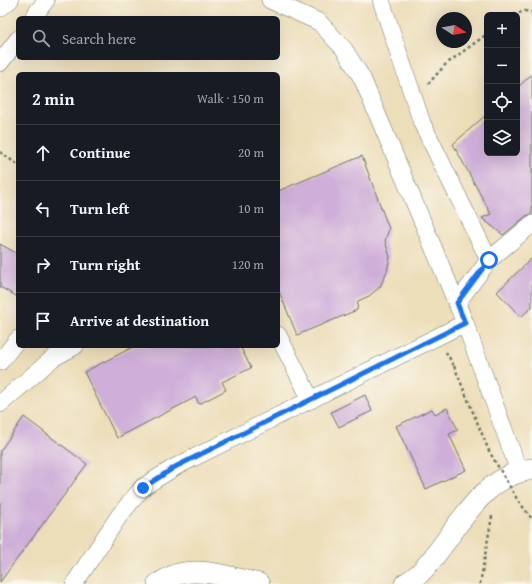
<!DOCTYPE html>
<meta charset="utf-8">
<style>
:root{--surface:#171b24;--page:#20242c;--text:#f1f3f6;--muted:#9ea1a6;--line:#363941}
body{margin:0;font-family:"Gentium Book Plus",serif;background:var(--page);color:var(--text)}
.controls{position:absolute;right:12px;top:12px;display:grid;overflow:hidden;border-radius:6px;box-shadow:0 4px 16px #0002}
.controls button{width:36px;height:36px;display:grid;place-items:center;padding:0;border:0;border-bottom:1px solid var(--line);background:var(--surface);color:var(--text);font:20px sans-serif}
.compass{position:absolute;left:436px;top:12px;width:36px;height:36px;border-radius:50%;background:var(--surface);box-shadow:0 4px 16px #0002;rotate:101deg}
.stop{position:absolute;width:12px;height:12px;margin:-9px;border:3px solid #1a73e8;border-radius:50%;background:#fff}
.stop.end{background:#1a73e8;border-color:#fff;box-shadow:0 1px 4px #0008}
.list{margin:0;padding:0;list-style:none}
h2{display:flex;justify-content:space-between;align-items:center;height:52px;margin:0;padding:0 16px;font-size:17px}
h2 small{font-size:13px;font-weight:400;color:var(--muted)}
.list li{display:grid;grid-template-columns:26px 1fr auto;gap:12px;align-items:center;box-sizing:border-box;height:56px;padding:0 16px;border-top:1px solid var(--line)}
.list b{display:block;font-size:15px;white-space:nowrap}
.list em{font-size:13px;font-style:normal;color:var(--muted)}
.icon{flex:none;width:22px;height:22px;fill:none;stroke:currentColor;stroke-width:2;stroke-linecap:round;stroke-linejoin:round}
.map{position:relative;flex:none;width:532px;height:584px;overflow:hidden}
.search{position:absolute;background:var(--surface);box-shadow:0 4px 16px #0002;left:16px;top:16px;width:264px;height:44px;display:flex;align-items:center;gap:10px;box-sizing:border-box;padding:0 14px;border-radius:6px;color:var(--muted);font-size:15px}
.panel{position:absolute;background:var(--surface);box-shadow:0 4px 16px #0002;left:16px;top:72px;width:264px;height:276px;border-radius:6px}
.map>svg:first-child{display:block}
.building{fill:#cfafd9}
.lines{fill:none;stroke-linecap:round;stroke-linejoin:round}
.minor-casing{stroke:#677563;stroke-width:18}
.tertiary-casing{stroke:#677563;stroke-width:22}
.path{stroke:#677563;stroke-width:2.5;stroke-dasharray:3 3;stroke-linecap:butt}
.minor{stroke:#fff;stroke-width:17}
.tertiary{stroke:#fff;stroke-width:21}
.path-bridge{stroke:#677563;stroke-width:2.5;stroke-dasharray:3 3;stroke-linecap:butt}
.route{stroke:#1a73e8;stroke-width:5}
</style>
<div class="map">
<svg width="532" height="584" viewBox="0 0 532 584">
<rect width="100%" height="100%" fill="#fbf7ec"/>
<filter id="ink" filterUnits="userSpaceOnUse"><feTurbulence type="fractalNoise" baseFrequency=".025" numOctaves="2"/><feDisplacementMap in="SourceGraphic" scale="8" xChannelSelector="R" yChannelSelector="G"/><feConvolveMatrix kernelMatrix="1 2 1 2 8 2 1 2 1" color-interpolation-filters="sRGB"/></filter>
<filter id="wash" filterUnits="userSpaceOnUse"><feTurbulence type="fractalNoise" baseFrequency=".012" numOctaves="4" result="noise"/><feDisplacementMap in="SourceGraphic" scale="16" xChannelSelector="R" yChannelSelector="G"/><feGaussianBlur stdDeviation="0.9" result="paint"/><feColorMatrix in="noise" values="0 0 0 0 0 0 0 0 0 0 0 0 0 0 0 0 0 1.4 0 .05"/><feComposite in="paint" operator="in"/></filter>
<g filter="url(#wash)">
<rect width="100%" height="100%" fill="#eddeba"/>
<g id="blocks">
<g class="building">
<path d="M532,74V214L526,216L503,235L482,218L491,214L453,144L487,114V153H517V88Z"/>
<path d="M362,156L389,229L385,241L390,257L387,271L380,287L369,296L358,301L357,310L297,335L278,289V191Z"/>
<path d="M0,244L18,254V297L0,287Z"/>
<path d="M532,258V307L521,317L497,292Z"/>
<path d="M135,346H240L251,368L222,382L226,390L199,404L196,397L117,438L84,372Z"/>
<path d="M365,395L372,411L339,427L331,412Z"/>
<path d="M447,408L458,430L449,434L466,470L426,489L396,426L432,409L435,414Z"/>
<path d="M24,417L87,464L0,582V451Z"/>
</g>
</g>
</g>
<g filter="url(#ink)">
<use href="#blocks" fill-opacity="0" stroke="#677563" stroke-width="1"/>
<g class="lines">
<defs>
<g id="minor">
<path d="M270,0L319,22L344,49L362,78L465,323"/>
<path d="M381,0L422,123L489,260"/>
<path d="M0,8L10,0"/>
<path d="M33,18L46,0"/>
<path d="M0,63L18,39"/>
<path d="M457,303L489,260L532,224"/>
<path d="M278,335L311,400"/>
<path d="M0,362L18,339"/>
<path d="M0,404L53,358L75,346"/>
<path d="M74,584L119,516L143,487L175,467L465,323L519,471"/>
</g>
<g id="tertiary">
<path d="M158,584C164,581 171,576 178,574C202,567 235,579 259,584"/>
<path d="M405,584C411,580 418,576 422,571C456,535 477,477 532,469"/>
</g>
</defs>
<use href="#minor" class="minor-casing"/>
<use href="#tertiary" class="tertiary-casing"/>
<g class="path">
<path d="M513,15L525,11L532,12"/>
<path d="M428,84L446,64L487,34"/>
<path d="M0,152L18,165"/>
<path d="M446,352L454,366"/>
<path d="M480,584L492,516"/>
</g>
<use href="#minor" class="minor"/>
<use href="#tertiary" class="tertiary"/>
<path class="path-bridge" d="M454,366L489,451L517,499L532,519"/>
</g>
</g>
<g class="lines" filter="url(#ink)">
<path class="route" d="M143,488L175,467L465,323L457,303L489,260"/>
</g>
</svg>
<div class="controls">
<button>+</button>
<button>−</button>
<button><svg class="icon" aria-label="locate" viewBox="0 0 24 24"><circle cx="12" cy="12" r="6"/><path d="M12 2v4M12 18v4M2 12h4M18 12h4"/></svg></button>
<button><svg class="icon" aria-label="layers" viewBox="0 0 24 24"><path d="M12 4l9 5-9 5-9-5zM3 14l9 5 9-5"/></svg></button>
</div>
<svg class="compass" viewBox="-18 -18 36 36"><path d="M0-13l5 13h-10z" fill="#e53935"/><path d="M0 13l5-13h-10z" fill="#9ea1a6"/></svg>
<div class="stop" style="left:489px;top:260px"></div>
<div class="stop end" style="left:143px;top:488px"></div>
<div class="search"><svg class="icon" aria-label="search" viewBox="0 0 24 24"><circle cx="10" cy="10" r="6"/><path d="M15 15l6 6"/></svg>Search here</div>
<section class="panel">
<h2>2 min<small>Walk · 150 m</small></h2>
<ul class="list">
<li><svg class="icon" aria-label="ahead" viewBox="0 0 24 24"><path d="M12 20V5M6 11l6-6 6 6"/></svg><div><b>Continue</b></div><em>20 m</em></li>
<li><svg class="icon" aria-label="left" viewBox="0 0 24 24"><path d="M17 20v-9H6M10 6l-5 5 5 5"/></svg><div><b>Turn left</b></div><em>10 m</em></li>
<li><svg class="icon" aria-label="right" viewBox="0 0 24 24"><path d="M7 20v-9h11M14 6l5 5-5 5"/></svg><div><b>Turn right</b></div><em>120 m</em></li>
<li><svg class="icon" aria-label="arrive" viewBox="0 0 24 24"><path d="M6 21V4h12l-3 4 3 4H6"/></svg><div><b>Arrive at destination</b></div></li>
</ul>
</section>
</div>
